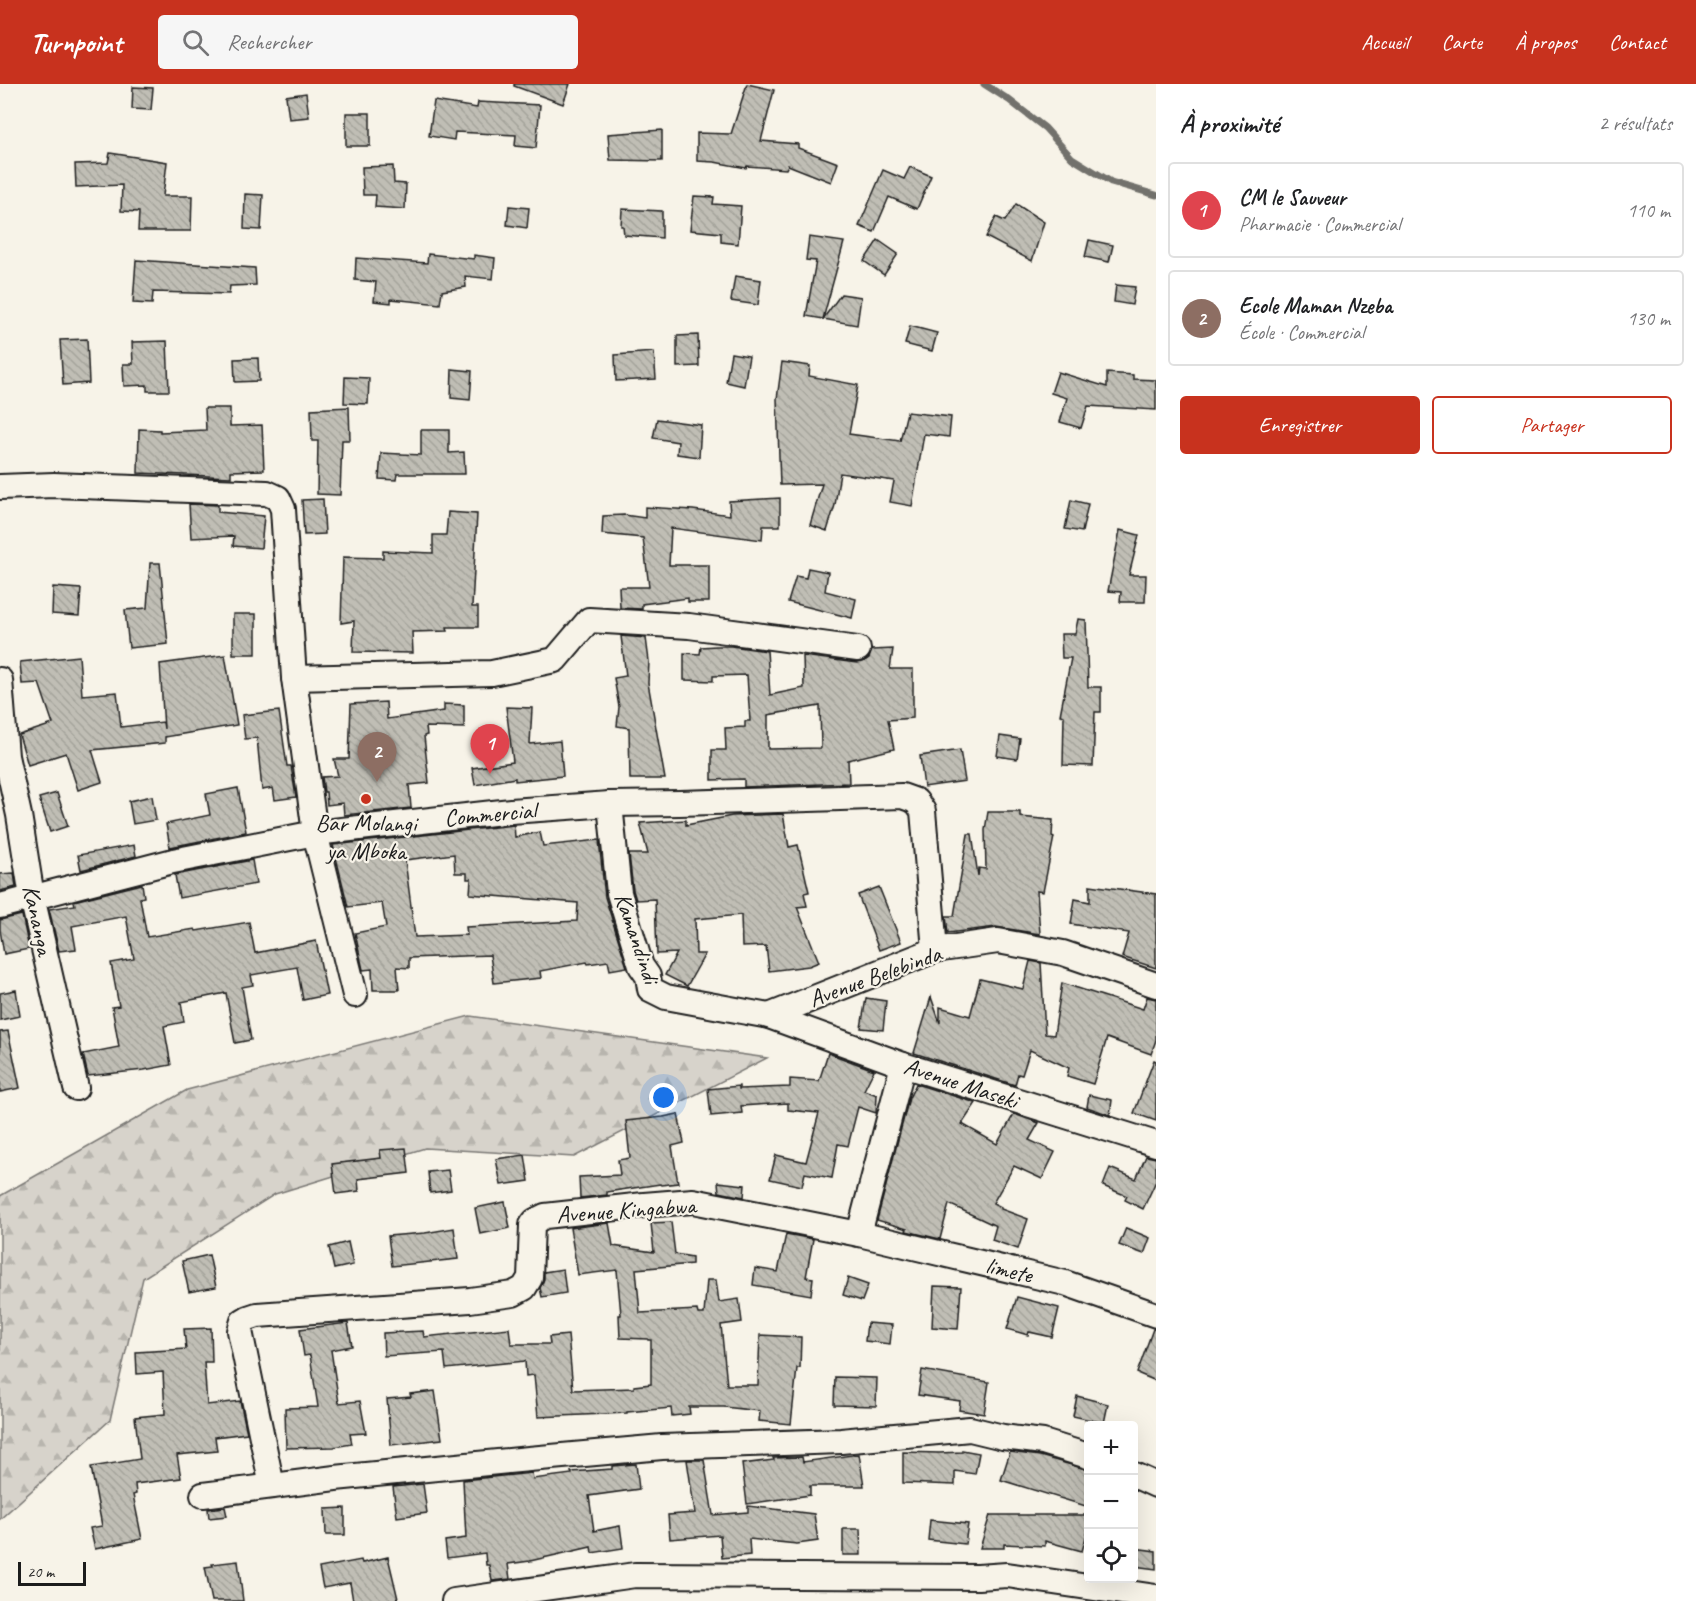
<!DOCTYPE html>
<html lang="fr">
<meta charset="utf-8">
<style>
:root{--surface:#fff;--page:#f6f6f6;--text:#202124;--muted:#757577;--line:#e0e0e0;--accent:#c8321e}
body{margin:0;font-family:Caveat,sans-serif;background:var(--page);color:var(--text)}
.controls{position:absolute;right:18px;bottom:18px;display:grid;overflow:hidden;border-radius:6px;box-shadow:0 6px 24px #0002}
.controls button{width:54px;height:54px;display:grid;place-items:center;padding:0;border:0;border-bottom:2px solid var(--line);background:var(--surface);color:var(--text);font:30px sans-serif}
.scale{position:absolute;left:18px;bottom:15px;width:68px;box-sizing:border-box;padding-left:6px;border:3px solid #1c1c1c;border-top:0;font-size:16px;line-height:21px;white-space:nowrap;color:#1c1c1c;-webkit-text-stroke:4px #f7f3e8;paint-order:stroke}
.you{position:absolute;left:664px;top:1014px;width:21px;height:21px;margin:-15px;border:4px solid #fff;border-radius:50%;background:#1a73e8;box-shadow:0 0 0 9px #1a73e833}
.badge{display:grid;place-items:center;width:39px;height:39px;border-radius:50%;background:var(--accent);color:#fff;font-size:20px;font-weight:700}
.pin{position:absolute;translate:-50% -50px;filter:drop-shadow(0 2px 3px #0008)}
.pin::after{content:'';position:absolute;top:32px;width:21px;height:18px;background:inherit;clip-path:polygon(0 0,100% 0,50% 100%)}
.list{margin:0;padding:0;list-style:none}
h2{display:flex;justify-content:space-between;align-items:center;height:78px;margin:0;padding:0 24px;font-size:26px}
h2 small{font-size:20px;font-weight:400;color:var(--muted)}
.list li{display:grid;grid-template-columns:39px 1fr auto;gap:18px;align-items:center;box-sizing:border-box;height:96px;margin:0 12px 12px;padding:0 12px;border:2px solid var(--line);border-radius:6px}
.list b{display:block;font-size:22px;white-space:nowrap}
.list p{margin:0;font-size:20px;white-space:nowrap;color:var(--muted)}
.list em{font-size:20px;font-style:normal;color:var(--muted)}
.actions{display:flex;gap:12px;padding:18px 24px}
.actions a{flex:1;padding:14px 0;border:2px solid var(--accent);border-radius:6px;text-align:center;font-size:21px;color:var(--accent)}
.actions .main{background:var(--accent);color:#fff}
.icon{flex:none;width:33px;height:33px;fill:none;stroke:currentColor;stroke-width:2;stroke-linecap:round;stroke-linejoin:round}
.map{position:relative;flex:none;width:1156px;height:1517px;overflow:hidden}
header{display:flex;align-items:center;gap:36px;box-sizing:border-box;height:84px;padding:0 30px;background:var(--accent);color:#fff}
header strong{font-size:28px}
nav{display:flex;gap:33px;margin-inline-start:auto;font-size:21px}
.search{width:420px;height:54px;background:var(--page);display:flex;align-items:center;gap:15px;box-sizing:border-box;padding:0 21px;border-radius:6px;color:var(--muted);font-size:22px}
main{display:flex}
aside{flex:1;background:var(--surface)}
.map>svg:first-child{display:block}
.forest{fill:url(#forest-firs);stroke:#7a7874;stroke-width:1.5}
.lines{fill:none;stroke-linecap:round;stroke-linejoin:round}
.stream{stroke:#72716c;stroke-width:7}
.building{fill:url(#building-back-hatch);stroke:#1c1c1c;stroke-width:1.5;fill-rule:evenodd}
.street-casing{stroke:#1c1c1c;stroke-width:28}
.street{stroke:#f7f3e8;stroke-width:24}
.poi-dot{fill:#c8321e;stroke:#f7f3e8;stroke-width:2}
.labels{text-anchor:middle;stroke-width:4.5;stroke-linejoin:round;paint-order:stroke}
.street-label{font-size:24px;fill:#1c1c1c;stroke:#f7f3e8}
.poi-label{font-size:24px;fill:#1c1c1c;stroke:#f7f3e8}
</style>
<header>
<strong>Turnpoint</strong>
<div class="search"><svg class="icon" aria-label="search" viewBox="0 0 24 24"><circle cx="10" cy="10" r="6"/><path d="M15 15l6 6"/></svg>Rechercher</div>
<nav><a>Accueil</a><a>Carte</a><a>À propos</a><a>Contact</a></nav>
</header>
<main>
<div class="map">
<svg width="1156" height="1517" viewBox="0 0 1156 1517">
<defs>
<pattern id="forest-firs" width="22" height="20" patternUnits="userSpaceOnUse" patternTransform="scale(1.5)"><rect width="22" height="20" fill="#d7d3cb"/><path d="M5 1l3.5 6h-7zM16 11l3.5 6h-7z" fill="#b8b5ae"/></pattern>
<pattern id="building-back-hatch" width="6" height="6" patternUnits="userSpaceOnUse" patternTransform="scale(1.5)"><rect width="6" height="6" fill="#c0beb5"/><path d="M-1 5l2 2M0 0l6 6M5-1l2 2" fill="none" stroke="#a4a39b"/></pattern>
</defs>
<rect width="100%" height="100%" fill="#f7f3e8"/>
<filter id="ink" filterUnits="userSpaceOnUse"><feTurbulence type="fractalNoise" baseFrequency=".0167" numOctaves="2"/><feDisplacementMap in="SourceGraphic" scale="12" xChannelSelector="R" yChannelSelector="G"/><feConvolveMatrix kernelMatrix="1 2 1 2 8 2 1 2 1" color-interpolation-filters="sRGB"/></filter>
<g filter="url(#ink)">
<path class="forest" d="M470,932L767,974L574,1073L425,1064L275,1110L143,1194L110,1336L0,1435V1112L187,1006Z"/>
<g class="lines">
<path class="stream" d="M984,0L1009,16L1045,44L1072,74L1111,98L1156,111"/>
</g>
<g class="building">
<path d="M514,0H570L563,20L514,2Z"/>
<path d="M747,0L774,6L761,57L798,60V64L838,79L831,98L788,81L786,85L747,82L746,84L714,78L697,77V49L731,50Z"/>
<path d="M133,3L153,4L151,26L132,25Z"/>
<path d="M306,9L309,33L289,35L286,12Z"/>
<path d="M434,17L477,24L478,18L540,21L536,64L515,62L516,51L455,48L454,56L429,52Z"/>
<rect x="346" y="29" width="24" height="33"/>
<path d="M662,46V77L610,76L608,50Z"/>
<path d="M110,69L167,78L163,112H192L191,147H138L139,128L121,127L122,101L76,103L75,80L108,79Z"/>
<path d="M393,82L394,99L406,100L405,125L375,123L376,111H363L362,83Z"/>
<path d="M910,83L931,92L917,125L889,113L874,148L859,142L883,86L904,95Z"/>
<path d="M245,110L263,111L261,146L244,145Z"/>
<path d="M694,112L714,113L713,120L741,122L738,160L721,158V149L690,146Z"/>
<path d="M1016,120L1044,138L1032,177L986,153L996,133L1005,137Z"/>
<path d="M509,122L529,124L527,144L507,141Z"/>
<path d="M622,125L662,127V154L624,151L623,142H621Z"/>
<path d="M809,153L844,158L823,235L806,232L816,177L806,176Z"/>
<path d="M878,156L898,170L884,191L864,177Z"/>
<path d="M1089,156L1113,161L1109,178L1085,173Z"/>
<path d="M428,170L474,175V171L495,174L493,195L465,192L466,203L442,207L440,220L391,215V219L374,217L376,198L355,196L356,174L427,179Z"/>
<path d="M136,176L255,184L256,201L230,202L229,210L153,208L152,220L133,219Z"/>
<path d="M735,192L761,196L758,221L731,217Z"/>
<path d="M1116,201L1135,203L1132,221L1114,218Z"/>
<path d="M841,210L861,213L857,241L823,235Z"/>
<path d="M910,242L937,249L932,267L905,260Z"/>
<path d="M698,251L699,282L677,283V252Z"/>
<path d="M87,255L89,299L63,301L60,256Z"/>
<path d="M167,257L169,307H147V301L124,302L123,280H133L132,258Z"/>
<path d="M654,268L656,295L616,297L615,271Z"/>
<path d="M731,269L749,272L744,302L726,298Z"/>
<path d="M258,274L259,297L235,298L234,275Z"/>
<path d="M782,278L810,282L809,292L858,301L849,350L900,357L907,328L951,333L949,353L924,350L912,422L890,418L894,397L840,389L835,421L827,447L810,441L822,400L780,401L777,315Z"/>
<path d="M452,285L472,287L470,316L451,314Z"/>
<path d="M1058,288L1107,303V289L1133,291V295L1156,296V326L1088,322L1081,344L1060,338L1067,314L1051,309Z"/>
<path d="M345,293L369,294L368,320L344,319Z"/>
<path d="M349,323L350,356H342L340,411L317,410L318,357H312L311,325Z"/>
<path d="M205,324H230V342L262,341L264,386L231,387V393L138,389L139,345L160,346V348L206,346Z"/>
<path d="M657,335L701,341L699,373L677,370L678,358L653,354Z"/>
<path d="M421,346H449V369L464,368L465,390H397L396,396L379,395L381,369L421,371Z"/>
<path d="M780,414V442H763L762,456L671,444L669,481H709V518H688V514L642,520V525L620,524L619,503H649L643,454L602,450L603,432L624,431L645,434V423L693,426L730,431L729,417Z"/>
<path d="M323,415L325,450L304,451L302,416Z"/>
<path d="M1071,416L1088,420L1082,448L1065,445Z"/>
<path d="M189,420L218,421V428L264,432L261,464L233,462L234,452L191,454Z"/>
<path d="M448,428L477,430L472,523H478V543H447L448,547L412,548L413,569L353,568L354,537L341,539L343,473L383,474V467L433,469V451H446Z"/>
<path d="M1120,446L1139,451L1129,491H1146L1145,518H1120L1121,508L1108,507Z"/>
<path d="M150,479H160L168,560L129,564L125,526L147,524Z"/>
<path d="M808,484L828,488L825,507L856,515L852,534L788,518L796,492L806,494Z"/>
<path d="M53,503L81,505L79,532L52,530Z"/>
<rect x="233" y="530" width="23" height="40"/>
<path d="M1078,535L1086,536L1088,603H1101V628H1095L1093,682L1063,681L1064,632L1060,631L1071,574H1062L1061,550H1075Z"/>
<path d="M621,552L646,554L649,577L648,599L665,695H630L629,644L617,642L619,623L614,594L626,592Z"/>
<path d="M716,562H731L767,567L770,611L804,604L803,572L857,579L863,578L869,574L872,566L893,565L890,585H913V634L888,636L894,665L848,676L849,699L744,703V695L712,696V666H726L725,644L745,643V637H750L747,591L713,592V597L684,596V569L700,570L701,563ZM820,622L821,664L768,665V631Z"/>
<path d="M225,571L237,641L165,653V659L92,666L102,698L78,706L66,669L28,681L19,651L53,640L39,599L22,600L20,578L79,572L82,611L117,608L121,643L163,638L164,645L160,580Z"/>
<path d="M386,618L387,635L444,627V620L464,621V644L426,643L427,651L424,652L429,699L409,701L411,724L344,731L343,719L327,721L326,708H324L322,693L338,692L334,675H349L351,620Z"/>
<path d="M506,623L532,624L530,660L560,657L563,692L515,697V694L475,701L472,684L513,678Z"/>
<path d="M279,627L287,682H291L296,713L275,716L273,704L262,706L257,654L245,655L242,631Z"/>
<path d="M1000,652L1020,655L1017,675L997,672Z"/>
<path d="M960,666L965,697L924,703L920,672Z"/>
<path d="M238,704L246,748L170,763L166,740L210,731L206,710Z"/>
<path d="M57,709L68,742L50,748L39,714Z"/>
<path d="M152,712L156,736L133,740L129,717Z"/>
<path d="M988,728H1020V733L1053,736L1052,752L1054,753L1043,808L1037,807L1040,850L996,843L948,849L946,832H954L968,750H972L978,792L979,784L986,785L985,746Z"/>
<path d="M783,730L789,763L798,761L809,808L804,809L807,822L797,823L819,878L809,882L769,887L766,862L742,863L741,831L695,835L696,870H705L687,902L665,891L677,869L657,870L655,815L636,816L633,806L629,770H648L640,739L686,736V741L732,732Z"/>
<path d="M514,741L515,753L540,748L543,762L599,756L605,813L627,883L610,886L608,877L588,880L587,878L540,887L541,894L494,899L490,871L409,874V884L397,883L399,906H373L372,885L363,886L355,849L386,843L382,819L348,823L333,761ZM454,770L455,789H467V795H471L470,810L578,819L577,837L466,843L467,851L415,853L405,776Z"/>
<path d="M134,761L136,772L81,786L78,771Z"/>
<path d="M252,776L256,800L179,814L175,791Z"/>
<path d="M14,789L16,803L0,807V790Z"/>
<path d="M142,800L144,813L140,814L147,853L195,845L196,847L249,838L255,869L316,857L327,911L303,916L297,883L251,891L253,901L242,903L251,956L235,959L226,909L181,918L184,938L164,942L171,981L144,986L88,992L83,970L119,963L112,923L119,922L111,879L134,875L126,832L72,842L76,865L59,867L49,825L75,821L74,817Z"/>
<path d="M1090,801L1156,810V884L1122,873L1129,849L1071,840L1075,815L1090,818Z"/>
<path d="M879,803L901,858L879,866L858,811Z"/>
<path d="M22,831L29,865L4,870L0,846V836Z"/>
<path d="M1030,877L1041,879L1045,950L1054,951L1062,899L1143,925L1147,913L1156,915V956L1151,970L1107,954L1093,1000L1067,992L1069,984L1030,966L1022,991L1018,990L1015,1001L914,969L931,913L940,939V923L970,932L980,895L1023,905Z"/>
<path d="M16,906L20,932L0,936V909Z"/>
<path d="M866,914L886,917L883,946L861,944Z"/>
<path d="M8,947L20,1004L0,1008V948Z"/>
<path d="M828,969L874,986L864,1006L877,1011L876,1029L858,1023L848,1062L838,1060L832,1094L805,1089L802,1102L770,1095L776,1071L806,1078L819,1029L788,1026V1019L741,1022L742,1029L711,1032L708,1005L739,1002V1005L790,1003V995L819,997Z"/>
<path d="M1154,976L1156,977V1037L1134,1029Z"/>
<path d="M916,1000L976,1019L962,1040L997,1060L1014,1030L1039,1039L1029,1056L1055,1068L1042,1095L1014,1082L993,1119L1001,1123V1125L1028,1135L1018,1165L992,1156L996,1142L949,1120L940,1155L906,1147L907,1145L877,1136L909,1014Z"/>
<path d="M1089,1011L1112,1016L1110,1031L1087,1023Z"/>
<path d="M678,1030L684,1059L672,1062L678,1099L661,1101L660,1100L607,1108V1111L580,1114L579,1093L620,1091L618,1076L630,1074L626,1037L663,1033Z"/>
<path d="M406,1064L409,1089L358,1095L359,1107L336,1110L332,1080L381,1074L380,1066Z"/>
<path d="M525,1071L529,1097L501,1101L496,1075Z"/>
<path d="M1146,1072L1156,1074V1097L1143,1125L1125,1116L1127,1112L1103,1102L1110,1084L1136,1095Z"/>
<path d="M448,1086L451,1106L430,1109L428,1088Z"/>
<path d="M718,1098L745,1101L744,1113L719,1108Z"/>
<path d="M505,1118L510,1144L480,1150L475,1124Z"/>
<path d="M671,1138L675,1170L692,1173V1180L636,1185L640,1229L697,1226L698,1230H704L707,1196H716L719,1218L739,1215L742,1238L721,1241L727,1301H758L760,1251L801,1253L800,1284H797L791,1340L759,1337L760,1327L724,1323H689L690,1330L672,1332L671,1324L627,1328V1329L538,1333L534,1291L526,1292L525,1277L446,1285L444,1268L384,1272L383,1249L423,1247L424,1253L509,1244L511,1260H550L549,1253L568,1251L573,1306L634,1304V1302L651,1300V1256H648V1255L620,1254L619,1231H621L617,1186L578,1191L570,1144L609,1139L613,1162L654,1168L651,1139Z"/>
<path d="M454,1144L458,1175L392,1182L388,1152L425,1149Z"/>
<path d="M1126,1144L1150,1154L1144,1170L1119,1161Z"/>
<path d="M786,1150L813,1155L806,1193L813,1194L811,1211L753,1201L755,1184L778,1188Z"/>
<path d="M348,1158L353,1181L334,1185L329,1163Z"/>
<path d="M209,1171L216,1203L189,1208L182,1177Z"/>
<path d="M563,1185L566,1209L542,1213L540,1204L544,1195V1188Z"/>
<path d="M848,1194L868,1201L862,1217L843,1211Z"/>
<path d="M934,1202L961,1203L958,1245L932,1243Z"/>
<path d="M1017,1213L1059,1224L1052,1253L1029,1248L1028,1251L1007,1245Z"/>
<path d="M348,1239L352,1262L331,1266L339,1319L360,1317L366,1349L350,1350L352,1360L334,1363L286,1364L285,1324L318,1323L310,1271L304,1272L300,1245Z"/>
<path d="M867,1239L892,1241L890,1260L865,1257Z"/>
<path d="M211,1244L212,1278H204L207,1321L240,1317L247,1349L215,1353L217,1367L177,1371L181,1394L135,1400L136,1410L133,1411L142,1455L95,1465L90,1444L102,1442L91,1383L140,1375L135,1333L165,1330L163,1288L137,1290L136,1268L186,1265L184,1245Z"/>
<path d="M1153,1245H1156V1297L1137,1289Z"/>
<path d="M922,1286L989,1298L984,1330L959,1326L960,1317L918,1311Z"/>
<path d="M835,1293L877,1294L876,1322L834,1321Z"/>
<path d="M435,1307L442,1355L391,1361L387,1315L411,1313L410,1310Z"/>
<path d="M1077,1312L1108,1320L1104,1339L1073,1332Z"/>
<path d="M962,1366L979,1369L975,1390L955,1387V1401L903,1399V1368L939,1369L962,1368Z"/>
<path d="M1010,1368L1040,1372L1089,1386V1423L1001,1396Z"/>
<path d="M859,1370L864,1402H810V1411L747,1420L742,1380L774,1376L773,1374L802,1373L803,1378Z"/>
<path d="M687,1376H704L713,1431L748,1428V1422L814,1430L818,1457L797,1460L749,1455L750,1471L722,1474L720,1451L670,1455L668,1431L695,1429Z"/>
<path d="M636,1380L639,1405L589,1412L594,1447L620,1442L623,1464L592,1469L591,1463L530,1477L508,1480L510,1495L492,1497L489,1481H486L485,1469L447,1474L445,1457L466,1454L463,1396L532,1389L533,1395L572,1390L571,1388L612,1385V1382Z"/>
<path d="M423,1400L427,1429L397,1433L393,1403Z"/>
<path d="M225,1423L227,1432L209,1434L208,1425Z"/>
<path d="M345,1424V1451H326L325,1425Z"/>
<path d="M990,1431H1089V1443L1082,1467L1045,1457V1462L1004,1460V1464H980Z"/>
<path d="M930,1436L968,1440L965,1460L928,1456Z"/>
<path d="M843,1445H860L861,1471H843Z"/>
<path d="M1134,1464L1156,1467V1485L1134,1482Z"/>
<path d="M388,1473L398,1515L389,1517H353L350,1499L323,1504L319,1484L361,1476L362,1479Z"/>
<path d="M238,1477L243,1517H212L205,1483L213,1482L212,1480Z"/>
</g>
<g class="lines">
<defs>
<g id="street">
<path d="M0,403L54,401L267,409L278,414L283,425L294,594L315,749L355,911"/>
<path d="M294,594L492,589L555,576L589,536L689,542L858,565"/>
<path d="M0,596L6,672L19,731L32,813L76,1004"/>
<path d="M610,720L619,809L641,882L648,892L650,905L666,913L769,932L903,981L1156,1060"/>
<path d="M0,822L173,777L315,749L511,727L610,720L680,719L902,712L916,717L923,727L935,866"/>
<path d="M769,932L935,866L998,857L1063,869L1156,901"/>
<path d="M859,1150L903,981"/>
<path d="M1134,1391L1156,1401"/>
<path d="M272,1402L240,1247L243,1237L248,1234L257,1231L470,1216L513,1210L524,1204L530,1194L532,1141L535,1137L545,1132L644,1121L693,1117L859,1150L1065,1199L1156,1231"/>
<path d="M203,1411L335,1394L529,1375L662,1363L841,1357L970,1345L1003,1353L1043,1358L1088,1372"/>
<path d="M454,1517L635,1491L978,1493L1007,1491L1156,1513"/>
</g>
</defs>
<use href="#street" class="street-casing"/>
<use href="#street" class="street"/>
</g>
</g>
<circle class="poi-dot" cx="366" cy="715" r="6"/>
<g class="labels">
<g class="street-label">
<text transform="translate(490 730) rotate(-5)" y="8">Commercial</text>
<text transform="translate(38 836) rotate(78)" y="8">Kananga</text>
<text transform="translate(637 854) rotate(71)" y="8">Kamandindi</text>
<text transform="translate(875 892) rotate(-20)" y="8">Avenue Belebinda</text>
<text transform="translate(961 999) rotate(18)" y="8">Avenue Maseki</text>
<text transform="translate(626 1126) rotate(-4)" y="8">Avenue Kingabwa</text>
<text transform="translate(1009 1186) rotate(13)" y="8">limete</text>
</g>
<g class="poi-label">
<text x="366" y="747">Bar Molangi<tspan x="366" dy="28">ya Mboka</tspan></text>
</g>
</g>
</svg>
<div class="controls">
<button>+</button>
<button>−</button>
<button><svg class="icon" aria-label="locate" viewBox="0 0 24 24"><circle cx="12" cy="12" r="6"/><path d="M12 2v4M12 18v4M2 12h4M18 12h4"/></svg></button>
</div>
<div class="scale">20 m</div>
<div class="you"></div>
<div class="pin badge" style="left:490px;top:690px;background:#e0444e">1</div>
<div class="pin badge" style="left:377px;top:698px;background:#8d6e63">2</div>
</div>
<aside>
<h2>À proximité<small>2 résultats</small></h2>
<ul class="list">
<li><span class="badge" style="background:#e0444e">1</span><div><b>CM le Sauveur</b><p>Pharmacie · Commercial</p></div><em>110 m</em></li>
<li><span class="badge" style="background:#8d6e63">2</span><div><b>Ecole Maman Nzeba</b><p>École · Commercial</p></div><em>130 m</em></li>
</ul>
<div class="actions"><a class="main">Enregistrer</a><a>Partager</a></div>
</aside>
</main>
